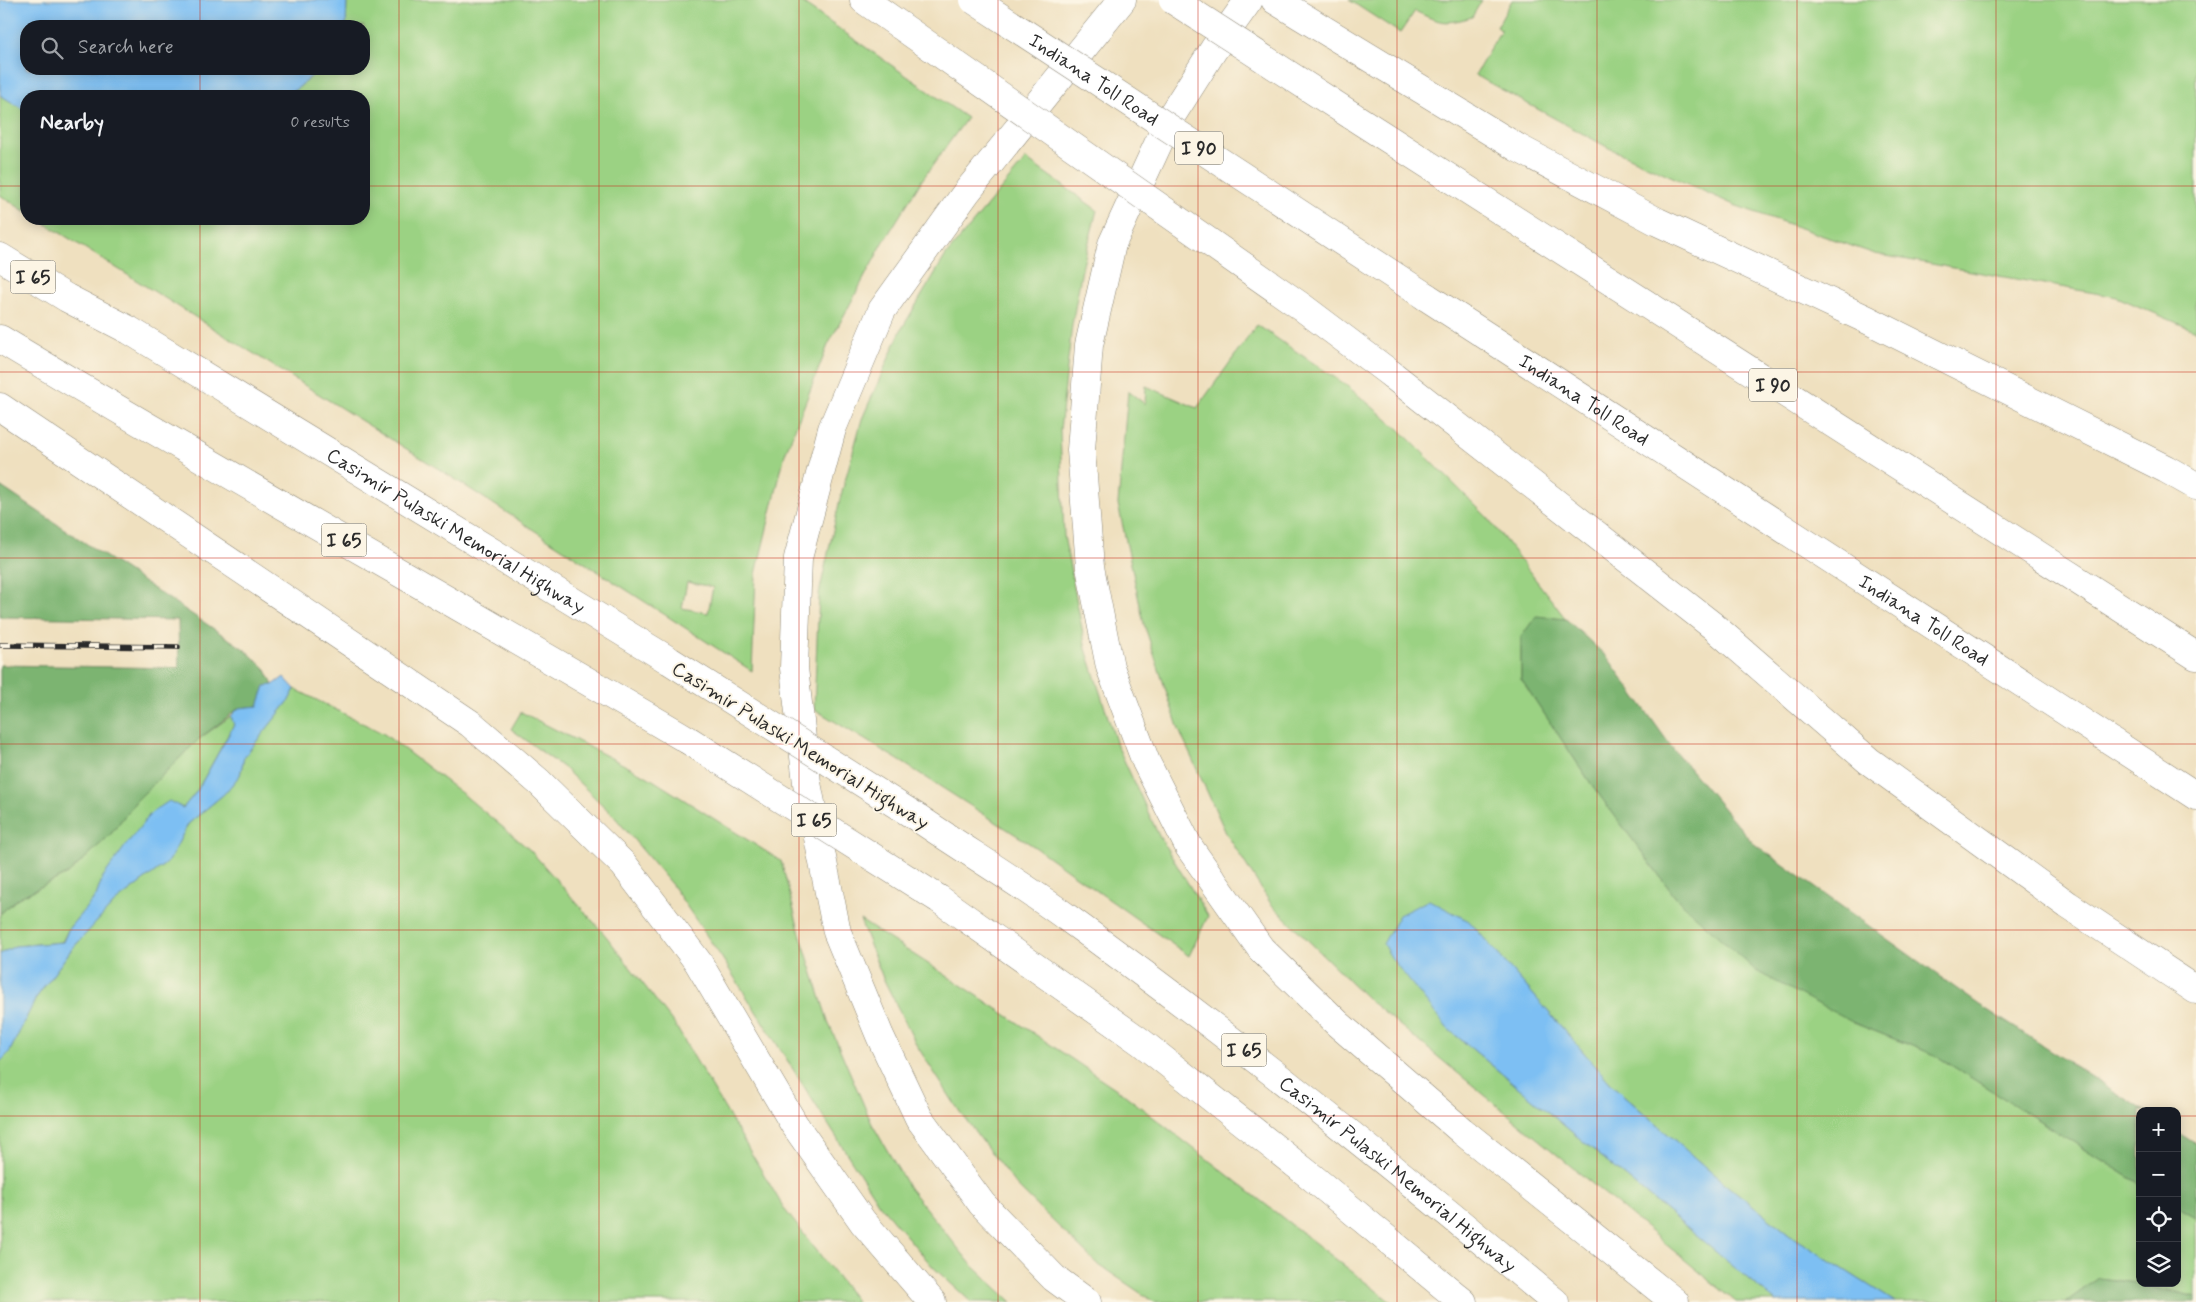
<!DOCTYPE html>
<meta charset="utf-8">
<style>
:root{--surface:#171b24;--page:#20242c;--text:#f1f3f6;--muted:#9ea1a6;--line:#363941}
body{margin:0;font-family:Mynerve,sans-serif;background:var(--page);color:var(--text)}
.controls{position:absolute;right:15px;bottom:15px;display:grid;overflow:hidden;border-radius:10px;box-shadow:0 2px 12px #0003}
.controls button{width:45px;height:45px;display:grid;place-items:center;padding:0;border:0;border-bottom:1px solid var(--line);background:var(--surface);color:var(--text);font:25px sans-serif}
.list{margin:0;padding:0;list-style:none}
h2{display:flex;justify-content:space-between;align-items:center;height:65px;margin:0;padding:0 20px;font-size:21px}
h2 small{font-size:16px;font-weight:400;color:var(--muted)}
.icon{flex:none;width:28px;height:28px;fill:none;stroke:currentColor;stroke-width:2;stroke-linecap:round;stroke-linejoin:round}
.map{position:relative;flex:none;width:2196px;height:1302px;overflow:hidden}
.search{position:absolute;background:var(--surface);box-shadow:0 2px 12px #0003;left:20px;top:20px;width:350px;height:55px;display:flex;align-items:center;gap:12px;box-sizing:border-box;padding:0 18px;border-radius:20px;color:var(--muted);font-size:19px}
.panel{position:absolute;background:var(--surface);box-shadow:0 2px 12px #0003;left:20px;top:90px;width:350px;height:135px;border-radius:20px}
.map>svg:first-child{display:block}
.green{fill:#9bd283;stroke:#637e57;fill-rule:evenodd}
.forest{fill:#7cb471;stroke:#54704e}
.water{fill:#7dbff3;stroke:#54758f}
.lines{fill:none;stroke-linecap:round;stroke-linejoin:round}
.highway-casing{stroke:#8d8675;stroke-width:29}
.highway{stroke:#fff;stroke-width:28}
.rail-casing{stroke:#2b2b2b;stroke-width:5.5}
.rail{stroke:#fcf5e5;stroke-width:4;stroke-dasharray:11;stroke-linecap:butt}
.highway-bridge-casing{stroke:#8d8675;stroke-width:29;stroke-linecap:butt}
.highway-bridge{stroke:#fff;stroke-width:28}
.grid{fill:none;stroke:#c8321e;stroke-width:1;stroke-opacity:0.55}
.labels{text-anchor:middle;stroke-width:4;stroke-linejoin:round;paint-order:stroke}
.shield{fill:#fcf5e5;stroke:#6a6863;stroke-width:1}
.shield-label{font-size:19px;font-weight:bold;fill:#2b2b2b}
.street-label{font-size:20px;fill:#2b2b2b;stroke:#fcf5e5}
</style>
<div class="map">
<svg width="2196" height="1302" viewBox="0 0 2196 1302">
<rect width="100%" height="100%" fill="#fcf5e5"/>
<filter id="ink" filterUnits="userSpaceOnUse"><feTurbulence type="fractalNoise" baseFrequency=".02" numOctaves="2"/><feDisplacementMap in="SourceGraphic" scale="10" xChannelSelector="R" yChannelSelector="G"/><feConvolveMatrix kernelMatrix="1 2 1 2 8 2 1 2 1" color-interpolation-filters="sRGB"/></filter>
<filter id="wash" filterUnits="userSpaceOnUse"><feTurbulence type="fractalNoise" baseFrequency=".0096" numOctaves="4" result="noise"/><feDisplacementMap in="SourceGraphic" scale="20" xChannelSelector="R" yChannelSelector="G"/><feGaussianBlur stdDeviation="1.12" result="paint"/><feColorMatrix in="noise" values="0 0 0 0 0 0 0 0 0 0 0 0 0 0 0 0 0 1.4 0 .05"/><feComposite in="paint" operator="in"/></filter>
<g filter="url(#wash)">
<rect width="100%" height="100%" fill="#efe0bf"/>
<g class="green">
<path d="M347,0H798L967,118L922,180L884,241L828,345L785,454L756,574L752,671L450,476L38,219H364V96H284L298,88L320,69H364V26H346ZM687,582L713,587L708,613L682,608Z"/>
<path d="M1349,0H1482L1472,17C1444,25 1440,23 1415,11L1400,33Z"/>
<path d="M1512,0H2196V331L2117,297L1875,254L1734,205L1609,148L1475,75L1501,30L1497,27Z"/>
<path d="M0,95L26,111V212L0,195Z"/>
<path d="M1026,159L1097,210L1082,269L1072,325L1060,430L1064,536L1086,649L1117,745L1159,836L1208,916L1189,956L1035,847L905,764L814,709L819,594L840,499L862,419L901,330L946,255Z"/>
<path d="M1257,325L1346,385L1400,430L1488,518L1566,619L1536,617L1521,637V679L1592,785L1676,898L1854,1023L1935,1055L2140,1184V1283H2177V1206L2196,1217V1297L2143,1284L2099,1278L2066,1302H1895L1794,1238L1712,1173L1613,1086L1469,921L1447,1028L1776,1302H1736L1369,1000L1271,904L1226,833L1179,730L1144,624L1118,504L1128,391L1145,404L1146,386L1197,408Z"/>
<path d="M295,689L384,734L464,795L530,850L606,936L675,1025L785,1210L857,1302H0V1062L9,1053L36,998L71,950L114,903L169,861L188,824L224,794L240,775L244,757L288,702Z"/>
<path d="M521,712L648,777L781,861L799,930L829,1024L872,1124L909,1188L971,1264L1012,1302H971L933,1267L879,1204L722,958L672,885L613,815L565,769L511,729Z"/>
<path d="M231,716L234,724L197,791L183,808L151,813L103,877L96,896L69,928L62,942L15,946L0,954V914L18,898L69,873L110,835L136,801L199,739Z"/>
<path d="M860,920L975,994L1121,1092L1391,1302H1154L1096,1263L1016,1185L960,1112L917,1046L883,978Z"/>
</g>
<g class="forest">
<path d="M0,486L244,649L265,668L273,685L265,686L258,706L239,708L199,739L136,801L110,835L69,873L18,898L0,914V665L179,668L178,620L0,617Z"/>
<path d="M1536,616L1566,619L1608,658L1673,749L1753,843L1978,1004L2145,1111H2140V1184L1935,1055L1854,1023L1756,971L1676,898L1592,785L1521,679V637Z"/>
<path d="M2177,1132L2196,1144V1217L2177,1206Z"/>
<path d="M2099,1278L2143,1284L2196,1297V1302H2066Z"/>
</g>
<g class="water">
<path d="M0,0H347L346,26H26V69H320L298,88L284,96H26V111L0,95Z"/>
<path d="M284,677L295,689L288,702L244,757L240,775L224,794L188,824L169,861L114,903L71,950L36,998L9,1053L0,1062V954L15,946L63,942L69,928L96,896L103,877L126,845L151,813L169,801L183,808L197,791L234,725L231,716L239,708L258,706L265,686L273,685Z"/>
<path d="M1429,900L1469,921L1613,1086L1712,1173L1794,1238L1895,1302H1776L1447,1028L1392,959L1383,944L1399,915Z"/>
</g>
</g>
<g filter="url(#ink)">
<g class="lines">
<defs>
<g id="highway">
<path d="M864,0L901,26"/>
<path d="M1249,0L1214,49L1170,118L1112,244L1089,345L1081,450L1090,567L1110,667L1146,762L1189,847L1261,949L1338,1024L1462,1131L1675,1302"/>
<path d="M1275,0L1518,148L1658,222L1868,320L2166,469L2196,486"/>
<path d="M1351,115L2196,656"/>
<path id="s1" d="M0,257L67,298L129,330L670,661"/>
<path id="s2" d="M1425,296L2196,796"/>
<path d="M0,339C227,476 459,605 688,740"/>
<path d="M1391,374L1713,626L1869,761L2068,905L2196,990"/>
<path d="M0,407L471,724L539,782L624,865L698,962L794,1124L863,1222L932,1302"/>
<path id="s3" d="M918,818C968,852 1020,883 1069,919C1236,1040 1397,1169 1555,1302"/>
<path d="M939,899L1141,1042L1313,1178L1463,1302"/>
<path d="M1087,1302L1054,1278L982,1204L919,1118L880,1036L837,932L807,783L794,668L798,558L832,429L882,310L966,193L1122,0"/>
</g>
</defs>
<use href="#highway" class="highway-casing"/>
<use href="#highway" class="highway"/>
<defs>
<path id="rail" d="M0,645L178,647"/>
</defs>
<use href="#rail" class="rail-casing"/>
<use href="#rail" class="rail"/>
<defs>
<g id="highway-bridge">
<path id="s4" d="M974,0L1425,296"/>
<path d="M1173,0L1351,115"/>
<path d="M901,26L1302,307L1391,374"/>
<path d="M670,661L918,818"/>
<path d="M688,740L939,899"/>
</g>
</defs>
<use href="#highway-bridge" class="highway-bridge-casing"/>
<use href="#highway-bridge" class="highway-bridge"/>
</g>
</g>
<path class="grid" d="M200,0V26M399,0V1302M599,0V1302M799,0V1302M998,0V1302M1198,0V1302M1397,0V1302M1597,0V1302M1797,0V1302M1996,0V1302M200,69V96M0,186H26M364,186H2196M200,219V1302M0,372H2196M0,558H2196M0,744H2196M0,930H2196M0,1116H2140M2177,1116H2196"/>
<g class="labels">
<g class="shield">
<rect x="1175" y="131.5" width="48" height="33" rx="4"/>
<rect x="10.5" y="260.5" width="45" height="33" rx="4"/>
<rect x="1749" y="368.5" width="48" height="33" rx="4"/>
<rect x="321.5" y="523.5" width="45" height="33" rx="4"/>
<rect x="791.5" y="803.5" width="45" height="33" rx="4"/>
<rect x="1221.5" y="1033.5" width="45" height="33" rx="4"/>
</g>
<g class="shield-label">
<text x="1199" y="155">I 90</text>
<text x="33" y="284">I 65</text>
<text x="1773" y="392">I 90</text>
<text x="344" y="547">I 65</text>
<text x="814" y="827">I 65</text>
<text x="1244" y="1057">I 65</text>
</g>
<g class="street-label">
<text dy="7" stroke="none"><textPath href="#s4" startOffset="144">Indiana Toll Road</textPath></text>
<text dy="7" stroke="none"><textPath href="#s2" startOffset="190">Indiana Toll Road</textPath></text>
<text dy="7" stroke="none"><textPath href="#s1" startOffset="532">Casimir Pulaski Memorial Highway</textPath></text>
<text dy="7" stroke="none"><textPath href="#s2" startOffset="595">Indiana Toll Road</textPath></text>
<text transform="translate(801 745) rotate(32)" y="7">Casimir Pulaski Memorial Highway</text>
<text dy="7" stroke="none"><textPath href="#s3" startOffset="598">Casimir Pulaski Memorial Highway</textPath></text>
</g>
</g>
</svg>
<div class="controls">
<button>+</button>
<button>−</button>
<button><svg class="icon" aria-label="locate" viewBox="0 0 24 24"><circle cx="12" cy="12" r="6"/><path d="M12 2v4M12 18v4M2 12h4M18 12h4"/></svg></button>
<button><svg class="icon" aria-label="layers" viewBox="0 0 24 24"><path d="M12 4l9 5-9 5-9-5zM3 14l9 5 9-5"/></svg></button>
</div>
<div class="search"><svg class="icon" aria-label="search" viewBox="0 0 24 24"><circle cx="10" cy="10" r="6"/><path d="M15 15l6 6"/></svg>Search here</div>
<section class="panel">
<h2>Nearby<small>0 results</small></h2>
<ul class="list">
</ul>
</section>
</div>
